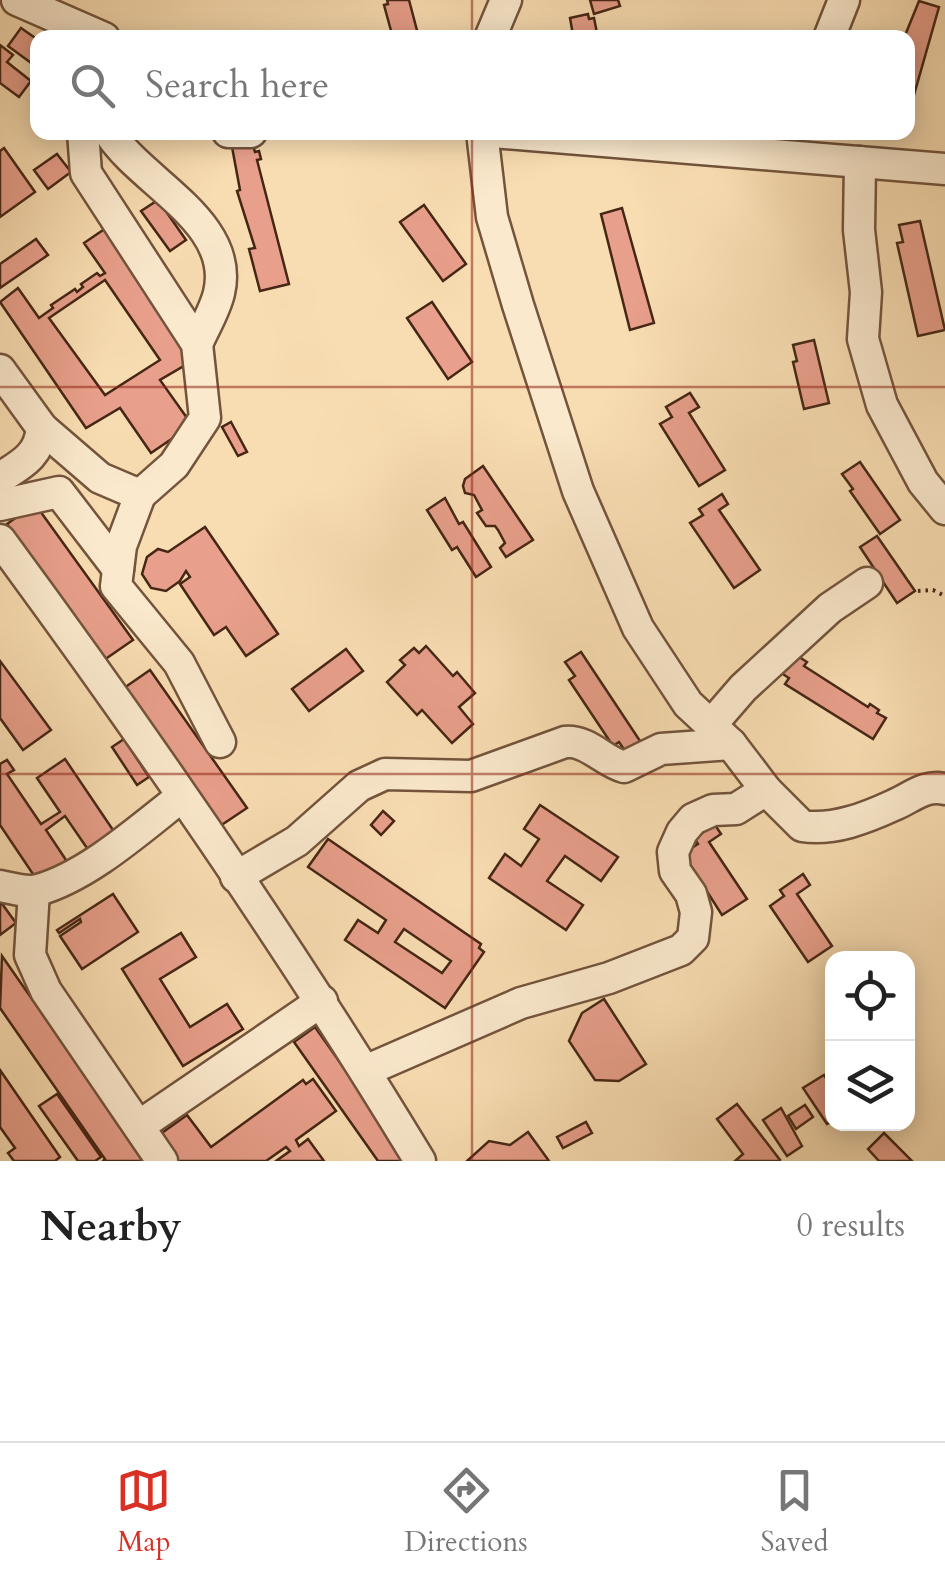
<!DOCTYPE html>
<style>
:root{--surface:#fff;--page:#f6f6f6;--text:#222;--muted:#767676;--line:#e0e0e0;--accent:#d93025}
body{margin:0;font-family:Cardo,serif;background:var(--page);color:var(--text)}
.controls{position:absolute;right:30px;bottom:30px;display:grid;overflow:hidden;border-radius:20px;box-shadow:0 5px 25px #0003}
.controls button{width:90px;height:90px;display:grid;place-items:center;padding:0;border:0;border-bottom:2px solid var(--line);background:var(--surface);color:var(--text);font:50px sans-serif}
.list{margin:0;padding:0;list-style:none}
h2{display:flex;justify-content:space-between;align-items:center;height:130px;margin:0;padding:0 40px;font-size:42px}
h2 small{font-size:32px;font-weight:400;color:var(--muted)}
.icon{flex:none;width:55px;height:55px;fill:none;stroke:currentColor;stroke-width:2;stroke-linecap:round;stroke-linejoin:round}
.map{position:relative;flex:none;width:945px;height:1161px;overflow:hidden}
.search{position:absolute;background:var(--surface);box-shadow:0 5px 25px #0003;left:30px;right:30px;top:30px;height:110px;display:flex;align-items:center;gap:25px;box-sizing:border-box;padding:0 35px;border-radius:20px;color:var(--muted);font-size:38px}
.sheet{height:280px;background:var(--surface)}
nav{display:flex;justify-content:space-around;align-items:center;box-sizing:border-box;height:140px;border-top:2px solid var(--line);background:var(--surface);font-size:28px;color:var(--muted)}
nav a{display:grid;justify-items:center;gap:5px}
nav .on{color:var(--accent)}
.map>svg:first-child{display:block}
.building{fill:#e89f8b;stroke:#462614;stroke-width:2.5;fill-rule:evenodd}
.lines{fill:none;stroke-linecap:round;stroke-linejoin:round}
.minor-casing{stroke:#73543c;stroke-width:35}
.path{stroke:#462614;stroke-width:4;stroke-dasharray:2.5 5;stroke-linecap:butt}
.minor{stroke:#fbe9cd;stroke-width:30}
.grid{fill:none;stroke:#8f2418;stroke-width:2.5;stroke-opacity:0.55}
</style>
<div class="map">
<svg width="945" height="1161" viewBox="0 0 945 1161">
<rect width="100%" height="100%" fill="#f9ddb2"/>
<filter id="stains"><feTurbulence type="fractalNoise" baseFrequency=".002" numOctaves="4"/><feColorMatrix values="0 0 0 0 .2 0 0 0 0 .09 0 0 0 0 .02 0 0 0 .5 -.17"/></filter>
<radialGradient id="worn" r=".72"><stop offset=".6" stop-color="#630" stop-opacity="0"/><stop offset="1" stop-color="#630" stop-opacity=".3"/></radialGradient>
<g class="building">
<path d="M387,0H409L419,38H393L384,5L388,4Z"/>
<path d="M590,0H618L620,6L594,14Z"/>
<path d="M919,1L939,7L908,116V38H904Z"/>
<path d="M588,14L589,19L594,18L598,38H569L573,35L570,18Z"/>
<path d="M21,28L38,40V68L8,46Z"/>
<path d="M0,45L13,55L7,62L31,81L19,97L0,83Z"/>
<path d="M252,142L255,152L259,151L261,159L257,160L289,284L260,291L249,249L255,248L237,191L240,190L232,147Z"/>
<path d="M4,148L35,192L0,217V151Z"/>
<path d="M57,154L71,172L48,189L34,170Z"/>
<path d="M158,200L186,240L170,251L141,211Z"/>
<path d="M424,205L466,264L443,281L400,222Z"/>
<path d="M622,208L654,323L630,330L601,214Z"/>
<path d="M920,221L945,330L918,336L897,243L903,242L899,225Z"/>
<path d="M109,226L199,357L160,380L192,425L151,453L120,408L86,428L0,302L18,288L39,318L53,308L51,305L75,289L77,292L83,287L81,284L97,273L100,276L105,273L84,243ZM105,280L160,360L105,395L49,318Z"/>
<path d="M36,239L48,255L0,288V264Z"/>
<path d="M432,302L472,362L448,379L407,318Z"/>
<path d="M814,340L829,403L804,409L793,362L797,361L793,345Z"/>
<path d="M690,393L699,407L689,413L725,470L699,486L660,424L672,417L666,407Z"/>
<path d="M231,422L247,452L238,456L222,427Z"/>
<path d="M860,462L900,520L880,534L850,491L853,489L842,474Z"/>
<path d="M483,466L533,540L506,557L500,548L505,543L498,530L495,526H486L477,513L482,510L474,495L465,493L463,486L465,479Z"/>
<path d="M722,494L728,504L719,510L760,570L734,588L690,523L703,515L699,509Z"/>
<path d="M445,498L459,524L463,522L491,567L476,577L457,547L452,550L427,510Z"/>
<path d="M35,504L133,640L104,660L7,524Z"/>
<path d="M205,527L278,634L246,656L226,627L214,635L180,584L190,577L186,571L180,581L166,591L151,588L142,574L147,557L158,549L168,552Z"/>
<path d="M877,536L915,591L897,603L860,547Z"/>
<path d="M426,646L453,676L457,672L475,693L459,707L473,724L452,743L422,710L417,715L387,682L405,665L400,660L414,648L419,653Z"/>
<path d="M346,649L363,671L309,711L292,689Z"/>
<path d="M581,652L642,744L627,754L619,742L613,746L569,680L575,676L565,662Z"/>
<path d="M793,653L807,662L804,666L868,707L870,704L879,710L877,713L886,718L873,739L785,684L789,678L775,669Z"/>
<path d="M0,661L51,730L23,750L0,718Z"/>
<path d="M150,670L247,808L220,826L124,688Z"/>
<path d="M124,739L149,777L137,785L112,747Z"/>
<path d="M65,759L115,833L89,851L65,816L46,830L70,866L41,886L0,825V764L7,760L14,770L7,774L41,824L60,812L37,778Z"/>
<path d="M540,805L618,857L601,881L565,856L547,881L583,905L566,930L489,878L505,854L521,866L539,839L524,829Z"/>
<path d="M383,811L394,821L381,835L371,825Z"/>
<path d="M715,825L721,834L709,842L747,899L722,915L683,854L698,844L694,838Z"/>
<path d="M328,839L481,944L479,948L484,952L445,1008L345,940L358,920L378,933L386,920L308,867ZM404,929L451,961L442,973L395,942Z"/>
<path d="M803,874L810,885L797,894L832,946L808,962L770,906L784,896L780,890Z"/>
<path d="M113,894L138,932L82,969L60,936L81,922L80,919L59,933L57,930Z"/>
<path d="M0,901L16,923L0,935Z"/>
<path d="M181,933L196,957L160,979L190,1027L227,1004L243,1029L183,1066L122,969Z"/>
<path d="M2,956L145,1161H103L105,1159L100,1152L0,1008Z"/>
<path d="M604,999L646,1064L619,1081L595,1080L569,1041L582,1013Z"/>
<path d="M315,1027L406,1156L399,1161H378L294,1042Z"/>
<path d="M0,1070L60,1157L55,1161H14L8,1153L15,1148L0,1127Z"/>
<path d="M824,1075L832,1089V1121L827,1124L803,1088Z"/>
<path d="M313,1079L336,1111L296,1140L299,1146L308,1139L324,1161H276L290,1151L286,1147L266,1161H178L159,1135L187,1115L211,1147L303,1080L306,1084Z"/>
<path d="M57,1094L101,1157L95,1161H78L39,1106Z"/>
<path d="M737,1104L780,1160L779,1161H735L743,1154L717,1119Z"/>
<path d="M805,1105L813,1117L796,1129L788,1116Z"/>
<path d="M781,1108L802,1146L787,1156L763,1120Z"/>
<path d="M586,1122L592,1133L563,1148L557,1137Z"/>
<path d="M528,1132L549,1161H467L489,1141L510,1145Z"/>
<path d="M884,1133L912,1161H879L868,1149Z"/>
</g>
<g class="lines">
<defs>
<g id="minor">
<path d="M17,0L104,38"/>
<path d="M490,38L506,0"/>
<path d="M829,38L844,0"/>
<path d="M109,132C141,183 236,222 219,293C215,310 204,328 197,344"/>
<path d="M228,132H251"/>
<path d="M482,132L492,217L518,305L578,491L638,628L688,704L731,744L766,790L802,826C833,831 866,818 894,805C911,798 925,784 945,789"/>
<path d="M493,132L945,169"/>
<path d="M860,162L859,230L866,292L863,339L882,405L923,482L945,509"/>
<path d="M0,370L42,428L100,478L140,495L174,465L205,418L197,344L86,173L83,132"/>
<path d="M0,478C22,464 39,456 42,428"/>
<path d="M140,495L121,546L116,586L179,663L220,742"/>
<path d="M0,505L59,492L118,569"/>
<path d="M0,540C148,741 291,948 420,1161"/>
<path d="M711,725L743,688L830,608L867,583"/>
<path d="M236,877L297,841L359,786L385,774L471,776L565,742C588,740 603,761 624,767L661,749L731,744"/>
<path d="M0,886C11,888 27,893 38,890C88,876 140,829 181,797"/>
<path d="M34,891L30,955L46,991L162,1161"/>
<path d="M365,1071L521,1003L609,978L681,950L693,938L696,912L691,894L675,871L673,852L682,832L693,819L713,810L736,809L766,790"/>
<path d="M139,1126L322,1001"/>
</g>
</defs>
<use href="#minor" class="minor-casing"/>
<path class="path" d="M918,591L933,590L945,596"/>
<use href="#minor" class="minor"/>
</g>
<path class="grid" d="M472,0V38M472,132V1161M0,387H945M0,774H945"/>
<rect width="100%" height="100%" filter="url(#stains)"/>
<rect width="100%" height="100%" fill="url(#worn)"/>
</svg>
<div class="controls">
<button><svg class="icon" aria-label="locate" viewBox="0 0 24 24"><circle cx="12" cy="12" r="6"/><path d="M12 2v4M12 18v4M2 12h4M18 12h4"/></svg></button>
<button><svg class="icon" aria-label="layers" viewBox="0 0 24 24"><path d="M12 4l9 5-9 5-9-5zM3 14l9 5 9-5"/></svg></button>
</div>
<div class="search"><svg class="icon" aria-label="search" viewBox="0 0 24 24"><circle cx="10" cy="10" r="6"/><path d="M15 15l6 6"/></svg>Search here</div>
</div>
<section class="sheet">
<h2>Nearby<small>0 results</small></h2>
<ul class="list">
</ul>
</section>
<nav>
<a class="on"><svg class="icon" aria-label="map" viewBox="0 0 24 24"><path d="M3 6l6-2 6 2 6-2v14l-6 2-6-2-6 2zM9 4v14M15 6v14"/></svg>Map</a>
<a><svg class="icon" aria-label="directions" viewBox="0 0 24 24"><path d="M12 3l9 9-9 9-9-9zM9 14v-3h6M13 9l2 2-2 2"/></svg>Directions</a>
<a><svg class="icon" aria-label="saved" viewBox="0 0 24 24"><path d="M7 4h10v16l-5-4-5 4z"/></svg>Saved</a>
</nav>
